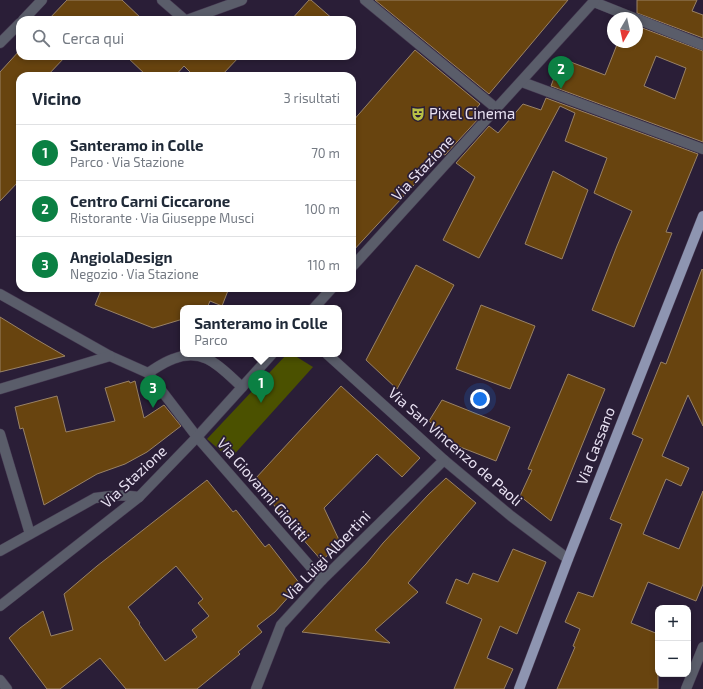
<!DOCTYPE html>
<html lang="it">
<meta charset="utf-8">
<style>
:root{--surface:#fff;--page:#f2f2f3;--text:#1f2937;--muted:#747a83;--line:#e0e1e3;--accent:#0b8043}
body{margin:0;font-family:"Exo 2",sans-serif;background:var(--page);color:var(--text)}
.controls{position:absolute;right:12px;bottom:12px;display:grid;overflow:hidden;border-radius:8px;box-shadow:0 2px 6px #0003}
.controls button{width:36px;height:36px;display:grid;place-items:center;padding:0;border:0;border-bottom:1px solid var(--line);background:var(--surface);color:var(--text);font:20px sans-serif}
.compass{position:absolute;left:607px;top:12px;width:36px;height:36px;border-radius:50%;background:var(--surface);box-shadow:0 2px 6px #0003;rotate:189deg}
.you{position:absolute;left:480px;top:399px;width:14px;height:14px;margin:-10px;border:3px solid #fff;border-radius:50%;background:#1a73e8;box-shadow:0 0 0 6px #1a73e833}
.badge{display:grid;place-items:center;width:26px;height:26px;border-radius:50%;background:var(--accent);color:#fff;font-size:13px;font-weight:700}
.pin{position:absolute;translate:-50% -33px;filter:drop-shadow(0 1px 2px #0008)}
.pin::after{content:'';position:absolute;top:21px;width:14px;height:12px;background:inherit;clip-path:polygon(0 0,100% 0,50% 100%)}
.popup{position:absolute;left:180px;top:305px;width:162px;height:52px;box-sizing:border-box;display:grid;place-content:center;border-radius:8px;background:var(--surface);filter:drop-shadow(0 1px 3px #0005);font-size:13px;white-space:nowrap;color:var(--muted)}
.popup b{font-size:15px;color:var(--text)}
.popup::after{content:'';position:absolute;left:50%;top:100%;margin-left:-8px;border:8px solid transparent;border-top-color:var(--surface)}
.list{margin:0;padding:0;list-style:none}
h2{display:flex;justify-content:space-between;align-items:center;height:52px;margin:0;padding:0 16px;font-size:17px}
h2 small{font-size:13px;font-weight:400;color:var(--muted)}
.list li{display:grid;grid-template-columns:26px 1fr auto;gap:12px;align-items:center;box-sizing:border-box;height:56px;padding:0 16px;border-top:1px solid var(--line)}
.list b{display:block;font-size:15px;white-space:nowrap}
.list p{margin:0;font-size:13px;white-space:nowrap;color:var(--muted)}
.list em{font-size:13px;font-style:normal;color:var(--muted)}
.icon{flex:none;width:22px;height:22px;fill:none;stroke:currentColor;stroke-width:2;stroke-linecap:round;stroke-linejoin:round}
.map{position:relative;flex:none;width:703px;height:689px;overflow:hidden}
.search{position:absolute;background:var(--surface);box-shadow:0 2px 6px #0003;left:16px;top:16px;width:340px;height:44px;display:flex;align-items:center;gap:10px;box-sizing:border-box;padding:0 14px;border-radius:12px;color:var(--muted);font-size:15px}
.panel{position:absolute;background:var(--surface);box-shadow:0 2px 6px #0003;left:16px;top:72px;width:340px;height:220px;border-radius:12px}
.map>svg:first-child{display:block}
.green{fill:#4b5100}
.building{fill:#68440f;stroke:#998266;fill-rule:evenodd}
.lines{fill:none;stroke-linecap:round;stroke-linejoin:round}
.minor-casing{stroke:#453951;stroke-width:11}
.major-casing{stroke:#453951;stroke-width:11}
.minor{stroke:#5a5d6a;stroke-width:10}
.major{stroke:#8e95b1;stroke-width:10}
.labels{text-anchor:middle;stroke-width:3.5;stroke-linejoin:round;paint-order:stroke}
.poi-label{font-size:15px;fill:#e8e1f2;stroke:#2a1e37;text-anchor:start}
.street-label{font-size:15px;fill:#e8e1f2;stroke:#2a1e37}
</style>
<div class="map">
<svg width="703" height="689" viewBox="0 0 703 689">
<rect width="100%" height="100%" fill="#2a1e37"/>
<path class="green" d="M287,354H292L313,367L230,459L207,439Z"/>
<g class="building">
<path d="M67,0H122L143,20H48Z"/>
<path d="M309,0H311L334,20H291Z"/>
<path d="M375,0H568L489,94Z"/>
<path d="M637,0H697L692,11L703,15V38L637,13Z"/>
<path d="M637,26L703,51V142L551,86L559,64L566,67L568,61L605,75L618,42H637ZM656,56L686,68L675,99L644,86Z"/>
<path d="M20,50V56H66L47,76H20V180L0,201V72Z"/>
<path d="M415,50L480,104L473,112L480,117L445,155L443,154L427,173L426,172L352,252V122Z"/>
<path d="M126,56H240L221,76H194L184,66L175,76H147Z"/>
<path d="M546,98L698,154L666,232L672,233L634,327L592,310L617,246L632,211L594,193L607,158L565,141L575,113L560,106L479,258L443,240L475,177L456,163L489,126L498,133L523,104L541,110Z"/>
<path d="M553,171L588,190L562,259L525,244Z"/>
<path d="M416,265L454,285L397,389L366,360Z"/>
<path d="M702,269L703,270V426L688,395L662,456L689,468L681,486L666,479L643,534L679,549L703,491V584L696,601L648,582L631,623L658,634V689H557L575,647L573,646L580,629L565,622L578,592L593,597L622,524L610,519L643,439L632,434L661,362L666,364Z"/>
<path d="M102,288H229L222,306L210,301L207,308H183V319L153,328L95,305Z"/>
<path d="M481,305L535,326L510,389L456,369Z"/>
<path d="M0,317L34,338L65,356L0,372Z"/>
<path d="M568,374L605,389L551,521L520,496L532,470L528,469Z"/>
<path d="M129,381L130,383L135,381L144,418L164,405L181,426L147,452L125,464L97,474L44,505L23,428L20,429L15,407L57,396L66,432L115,421L105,388Z"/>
<path d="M341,386L420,458L402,477L377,454L324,508L340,542L322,561L279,512L255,479Z"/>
<path d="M442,400L510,427L496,461L455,445L429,421Z"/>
<path d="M446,478L476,503L408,583L418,592L375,630L390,643L302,632L366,564L383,543L428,495Z"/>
<path d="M207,480L233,512L236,510L265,547L269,544L300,584L275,612L257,626L262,632L238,652L240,654L197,689H126L100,658L60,689H47L9,638L20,628L43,611L51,636L73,630L64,594L97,566ZM176,566L203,599L198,603L209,616L192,630L197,637L165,661L139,624L140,623L128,607Z"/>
<path d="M513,549L546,562L517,634L500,626L487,658L513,669L504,689H454L482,619L446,603L456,579L468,584L473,573L498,582Z"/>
</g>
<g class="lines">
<defs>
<g id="minor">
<path d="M162,0L185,20"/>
<path d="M365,0L497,109"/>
<path d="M594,2L634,18"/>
<path d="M637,19L703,45"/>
<path d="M23,20L42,0"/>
<path d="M187,20L242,0"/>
<path d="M0,43L20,23"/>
<path d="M522,82L703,149"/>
<path d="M352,267L595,0"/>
<path d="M0,294L110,356L148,373L197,437L322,580"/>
<path d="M314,308L332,288"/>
<path d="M327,354L444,460L511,516L568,559"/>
<path d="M148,373C156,368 164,362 173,359C204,346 221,368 242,387"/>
<path d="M0,389L110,356"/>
<path d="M0,434L30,534"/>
<path d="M0,551L95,498C111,495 123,494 139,497"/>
<path d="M0,606L139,497L197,437L272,354"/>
<path d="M0,680L7,689"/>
<path d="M256,689L281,625L322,580L444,460"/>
<path d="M686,689L703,647"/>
</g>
<path id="major" d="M519,689L568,559L703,216"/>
</defs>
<use href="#minor" class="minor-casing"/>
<use href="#major" class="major-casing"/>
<use href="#minor" class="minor"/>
<use href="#major" class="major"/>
</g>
<defs>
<symbol id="theatre-bare" viewBox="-9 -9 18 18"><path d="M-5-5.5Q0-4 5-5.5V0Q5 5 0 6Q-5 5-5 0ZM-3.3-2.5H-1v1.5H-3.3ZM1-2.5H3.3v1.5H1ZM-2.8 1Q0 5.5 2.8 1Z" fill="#b9c146" stroke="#2a1e37" stroke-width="2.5" paint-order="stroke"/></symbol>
</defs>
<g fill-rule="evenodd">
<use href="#theatre-bare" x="408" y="104" width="20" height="20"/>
</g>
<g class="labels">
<g class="poi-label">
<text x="429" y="119">Pixel Cinema</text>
</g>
<g class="street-label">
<text transform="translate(423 168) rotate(-47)" y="5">Via Stazione</text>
<text transform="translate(596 446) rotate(-69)" y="5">Via Cassano</text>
<text transform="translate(455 447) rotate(41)" y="5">Via San Vincenzo de Paoli</text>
<text transform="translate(134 477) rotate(-43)" y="5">Via Stazione</text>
<text transform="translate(263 490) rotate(49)" y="5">Via Giovanni Giolitti</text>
<text transform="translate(327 556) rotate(-46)" y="5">Via Luigi Albertini</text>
</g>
</g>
</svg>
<div class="controls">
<button>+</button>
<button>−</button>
</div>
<svg class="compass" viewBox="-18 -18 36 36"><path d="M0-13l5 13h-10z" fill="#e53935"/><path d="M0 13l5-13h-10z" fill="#747a83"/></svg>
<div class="you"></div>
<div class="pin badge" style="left:261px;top:403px">1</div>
<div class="popup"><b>Santeramo in Colle</b>Parco</div>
<div class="pin badge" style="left:561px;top:89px">2</div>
<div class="pin badge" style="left:153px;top:408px">3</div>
<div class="search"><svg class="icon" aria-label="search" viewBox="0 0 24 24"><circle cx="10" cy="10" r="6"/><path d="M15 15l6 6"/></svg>Cerca qui</div>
<section class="panel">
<h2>Vicino<small>3 risultati</small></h2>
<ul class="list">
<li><span class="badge">1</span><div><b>Santeramo in Colle</b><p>Parco · Via Stazione</p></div><em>70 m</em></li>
<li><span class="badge">2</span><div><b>Centro Carni Ciccarone</b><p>Ristorante · Via Giuseppe Musci</p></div><em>100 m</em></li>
<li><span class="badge">3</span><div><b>AngiolaDesign</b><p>Negozio · Via Stazione</p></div><em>110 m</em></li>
</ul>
</section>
</div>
